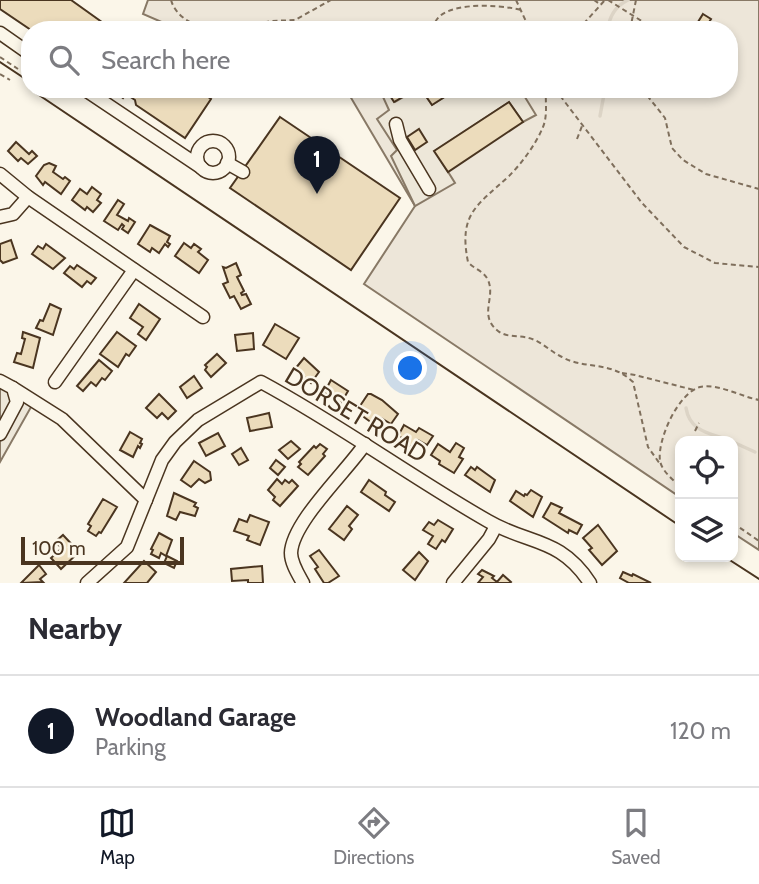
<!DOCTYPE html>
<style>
:root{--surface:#fff;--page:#f7f7f7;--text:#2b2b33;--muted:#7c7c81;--line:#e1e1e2;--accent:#111827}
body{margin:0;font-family:Cabin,sans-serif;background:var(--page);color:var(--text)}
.controls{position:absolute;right:21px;bottom:21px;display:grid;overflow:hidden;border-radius:14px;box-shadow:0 4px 10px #0003}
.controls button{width:63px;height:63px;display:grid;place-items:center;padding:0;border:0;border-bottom:2px solid var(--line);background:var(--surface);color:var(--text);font:35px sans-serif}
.scale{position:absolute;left:21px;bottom:18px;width:163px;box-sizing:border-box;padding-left:7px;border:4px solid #4a3520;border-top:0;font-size:19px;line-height:24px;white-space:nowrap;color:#4a3520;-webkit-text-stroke:5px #fbf6e9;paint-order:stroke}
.you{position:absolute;left:411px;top:369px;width:24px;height:24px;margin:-18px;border:5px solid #fff;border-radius:50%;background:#1a73e8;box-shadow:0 0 0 10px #1a73e833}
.badge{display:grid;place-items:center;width:46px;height:46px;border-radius:50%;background:var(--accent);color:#fff;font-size:23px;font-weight:700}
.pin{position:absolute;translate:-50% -58px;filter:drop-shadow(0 2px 4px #0008)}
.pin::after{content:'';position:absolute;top:37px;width:24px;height:21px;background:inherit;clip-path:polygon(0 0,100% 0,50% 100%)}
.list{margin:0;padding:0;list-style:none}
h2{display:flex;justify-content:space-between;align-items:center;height:91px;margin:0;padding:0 28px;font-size:30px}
h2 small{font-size:23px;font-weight:400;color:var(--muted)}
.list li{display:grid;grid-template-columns:46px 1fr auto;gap:21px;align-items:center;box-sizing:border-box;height:112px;padding:0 28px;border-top:2px solid var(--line)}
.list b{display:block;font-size:26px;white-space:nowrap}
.list p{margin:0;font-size:23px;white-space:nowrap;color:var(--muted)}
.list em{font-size:23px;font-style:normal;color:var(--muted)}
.icon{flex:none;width:38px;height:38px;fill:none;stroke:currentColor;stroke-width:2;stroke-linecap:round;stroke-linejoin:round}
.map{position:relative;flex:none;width:759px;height:583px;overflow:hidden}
.search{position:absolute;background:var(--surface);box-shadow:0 4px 10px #0003;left:21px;right:21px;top:21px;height:77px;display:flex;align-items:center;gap:18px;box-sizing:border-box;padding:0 24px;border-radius:28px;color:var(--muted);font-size:26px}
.sheet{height:203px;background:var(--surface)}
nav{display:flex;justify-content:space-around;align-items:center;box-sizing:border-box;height:98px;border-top:2px solid var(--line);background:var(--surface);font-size:19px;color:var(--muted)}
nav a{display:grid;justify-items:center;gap:4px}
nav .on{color:var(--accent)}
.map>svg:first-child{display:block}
.green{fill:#ede6d9;stroke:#887966;stroke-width:2}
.parking{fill:#ede7d9;stroke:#887966;stroke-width:2}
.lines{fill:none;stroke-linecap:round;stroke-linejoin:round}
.stream{stroke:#dcd4c6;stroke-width:3.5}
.building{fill:#ecdcbc;stroke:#4a3520;stroke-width:2}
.minor-casing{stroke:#4a3520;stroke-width:15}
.path{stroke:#7f6f5c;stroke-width:2;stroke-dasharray:5 3.5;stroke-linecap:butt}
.minor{stroke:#fbf6e9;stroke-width:12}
.tram{stroke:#4a3520;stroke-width:2}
.path-bridge{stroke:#7f6f5c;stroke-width:2;stroke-dasharray:5 3.5;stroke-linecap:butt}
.labels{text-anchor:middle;stroke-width:5;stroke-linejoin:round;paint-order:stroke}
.street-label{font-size:24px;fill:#4a3520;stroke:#fbf6e9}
</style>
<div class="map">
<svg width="759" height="583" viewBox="0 0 759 583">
<rect width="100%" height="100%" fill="#fbf6e9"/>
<path class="green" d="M148,0H759V550L733,533V441H680V497L364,284L415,206L347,91L342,89H729V30H180L143,14Z"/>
<g class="parking">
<path d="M409,89H421L432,105L457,89H520L536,115L523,122L509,102L435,151L455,183L415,206L391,156L397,150L377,119L389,110L383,97L389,94L395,102L410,93Z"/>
<path d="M0,382L35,400L0,462Z"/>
</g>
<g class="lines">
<g class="stream">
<path d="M608,30C609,16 616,6 628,0"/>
<path d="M600,116L605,89"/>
<path d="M686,408C690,432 710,433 731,441"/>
<path d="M733,442L755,452"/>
</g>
</g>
<g class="building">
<path d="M0,0H71L113,30H31L0,9Z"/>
<path d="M703,14L711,19L706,27L698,22Z"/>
<path d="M114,89H197L211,99L185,138L136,105L135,100L126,94L123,98L118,94L120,91Z"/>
<path d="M396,89H409L411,92L394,102L389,94Z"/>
<path d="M421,89H457L432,105Z"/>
<path d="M509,102L523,122L448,172L434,151Z"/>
<path d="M280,117L400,198L351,270L230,188Z"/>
<path d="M419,129L427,142L415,150L407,137Z"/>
<path d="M16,142L29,154L32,151L37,156L28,164L21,158L18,161L8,151Z"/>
<path d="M49,163L56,166L53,172L63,179L65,177L70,181L61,194L45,182L43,185L36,176L44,165Z"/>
<path d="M92,187L101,194L97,200L101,203L93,212L87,207L85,210L72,200L80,189L87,194Z"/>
<path d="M118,200L124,204L117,215L128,221L129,218L135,222L128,233L122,229L124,226L122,224L118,230L104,221Z"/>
<path d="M150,225L170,236L167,242L170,244L168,247L165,244L159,253L152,248L150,252L138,244Z"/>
<path d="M11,240L17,258L3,263L0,260V244Z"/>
<path d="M184,243L191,248L194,244L201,249L198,252L208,260L199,273L175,256Z"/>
<path d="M46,244L65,258L53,269L32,254L38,246L43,249Z"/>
<path d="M236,263L241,275L237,277L244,291L241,293L242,295L246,294L251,304L241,309L234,296L230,298L223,284L228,282L223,267L226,268Z"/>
<path d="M77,265L96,278L91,284L87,281L82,287L64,273L70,266L74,269Z"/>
<path d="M50,304L61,309L53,335L36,328L40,320L43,321Z"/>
<path d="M139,304L160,319L146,340L138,334L143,327L130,318Z"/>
<path d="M275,324L299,338L286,359L263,345Z"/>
<path d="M23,332L40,338L33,368L14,362L17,353L21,354L25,339L22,338Z"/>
<path d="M117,332L136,346L129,356L126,354L118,367L100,354Z"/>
<path d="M253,333L254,349L237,351L235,335Z"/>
<path d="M217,354L226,363L211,377L205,370L207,367L205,365Z"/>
<path d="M304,358L319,372L311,383L295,369Z"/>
<path d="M99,360L112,371L105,380L102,378L96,386L91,382L83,391L77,386Z"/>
<path d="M194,376L202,388L187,398L180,387Z"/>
<path d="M331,380L348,391L341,403L324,393Z"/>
<path d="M159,394L176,411L168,419L162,413L157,418L146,408Z"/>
<path d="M368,394H371L382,400L398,414L391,424L381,418L379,420L376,418L372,423L361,415L364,409L360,406Z"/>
<path d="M269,413L272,427L250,431L247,418Z"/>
<path d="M404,425L416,432L419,428L433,436L427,445L418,440L413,448L401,441L402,438L398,436Z"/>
<path d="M130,432L142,439L140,443L142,444L140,448L138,446L133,457L120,450Z"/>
<path d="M218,433L225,446L206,456L199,443Z"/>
<path d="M291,441L300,449L288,459L279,450Z"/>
<path d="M456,443L464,448L459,457L463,459L454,473L439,464L440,461L431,455L438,444L450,452Z"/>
<path d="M320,444L327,449L323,454L325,456L308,475L298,467L301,464L299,462L314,446L316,448Z"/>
<path d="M241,448L248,460L239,465L232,454Z"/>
<path d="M276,460L285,467L278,475L270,468Z"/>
<path d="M194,461L210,472L211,480L205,483L199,479L191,487L181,480Z"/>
<path d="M471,467L475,470L477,467L495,480L490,492L465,475Z"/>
<path d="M277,479L282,484L285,480L289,483L292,480L298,486L280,506L273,500L275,497L268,490Z"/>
<path d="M369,480L386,492L385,495L395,502L389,511L361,492Z"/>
<path d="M531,490L542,497L533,517L510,501L516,491L524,496L525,494L527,495Z"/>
<path d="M174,493L196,503L194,506L198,508L195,516L180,512L176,520L167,516Z"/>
<path d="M103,499L117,507L101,533L99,532L96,536L88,531L91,526L88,524Z"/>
<path d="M551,503L562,508L559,513L582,525L577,534L569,530L568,533L543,517Z"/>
<path d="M347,506L358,515L349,526L352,529L344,540L329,529Z"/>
<path d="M250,515L269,522L260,545L247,540L249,536L234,531L239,519L247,522Z"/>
<path d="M438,520L453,529L445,542L442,540L436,549L428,544L433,536L423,530L429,522L434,525Z"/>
<path d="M598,525L617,551L602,565L589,550L592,548L583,538Z"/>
<path d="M159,533L172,540L166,556L161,553L159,558L151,554L153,550L151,549Z"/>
<path d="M63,535L79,552L61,569L51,558L62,548L55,542Z"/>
<path d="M319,550L339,576L328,583H324L315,569L318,567L310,556Z"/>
<path d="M419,552L428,561L415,580L403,570Z"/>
<path d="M167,556L177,561L174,568L164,563Z"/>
<path d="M144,561L156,572L147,583H124Z"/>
<path d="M39,565L46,574L40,579L43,582L21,583Z"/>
<path d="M262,566L263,583H248V580L232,581L231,569Z"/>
<path d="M482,570L494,576L492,578L497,582L503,575L511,582L510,583H478L483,577L478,574Z"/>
<path d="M623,572L632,576L633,574L651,583H629L620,578Z"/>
</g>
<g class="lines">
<defs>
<g id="minor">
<path d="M0,33L30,54"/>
<path d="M84,89L202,168"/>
<path d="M396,124L400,140L429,189"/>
<circle cx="213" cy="157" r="16"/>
<path d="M227,163L243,172"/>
<path d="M0,174L28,197L203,317"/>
<path d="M0,217L13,214L28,197"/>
<path d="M0,381L13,388L17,402L0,434"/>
<path d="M55,382L134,270"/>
<path d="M13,388L62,419L146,500"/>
<path d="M87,583L127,547L162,460L175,442L198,420L261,382C339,424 411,477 488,521C529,545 560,537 590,583"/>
<path d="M303,583C298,574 291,563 291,553C292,522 347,471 365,444"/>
<path d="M453,583L489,539L496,526"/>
</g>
</defs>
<use href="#minor" class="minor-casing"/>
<g class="path">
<path d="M171,0C176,17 191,23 206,30"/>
<path d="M516,0L530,30"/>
<path d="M594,0L601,5"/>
<path d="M231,30L271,21L295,20L331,0"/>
<path d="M396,30L417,25L429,30"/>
<path d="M434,30C432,0 499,4 521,10"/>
<path d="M578,30L605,0"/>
<path d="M605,30L611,29"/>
<path d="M630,30L636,0"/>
<path d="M0,57L18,69"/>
<path d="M0,74L10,80"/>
<path d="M546,89C545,101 548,115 543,127C536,144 522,163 509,176C478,205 458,213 468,262C474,269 484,271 488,280C496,298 478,315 498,331C507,338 519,335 529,338C541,341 551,352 562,357C585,370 610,360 633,382L648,447L660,464"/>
<path d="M555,89L642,203L684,247L715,263L759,267"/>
<path d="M642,89L665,118L672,148L683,160L706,174L759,189"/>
<path d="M577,139L582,126"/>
<path d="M622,373L635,375L694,390"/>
<path d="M695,431L699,423"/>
<path d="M680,486C673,480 662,471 660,461C657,440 678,393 700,387C718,383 742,397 759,400"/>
<path d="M733,523L759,541"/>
</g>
<use href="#minor" class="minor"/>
<g class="tram">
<path d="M0,62L30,82"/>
<path d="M30,89L680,526"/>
<path d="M725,557L759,579"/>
</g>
<path class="path-bridge" d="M608,0L656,30"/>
</g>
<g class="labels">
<g class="street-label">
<text transform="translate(356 415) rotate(31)" y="8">DORSET ROAD</text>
</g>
</g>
</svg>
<div class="controls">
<button><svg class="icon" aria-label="locate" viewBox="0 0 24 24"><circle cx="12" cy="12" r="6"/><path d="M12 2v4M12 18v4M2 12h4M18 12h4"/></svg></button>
<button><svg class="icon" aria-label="layers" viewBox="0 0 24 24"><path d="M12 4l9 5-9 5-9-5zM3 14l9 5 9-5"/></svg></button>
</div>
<div class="scale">100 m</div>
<div class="you"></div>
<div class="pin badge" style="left:317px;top:194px">1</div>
<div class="search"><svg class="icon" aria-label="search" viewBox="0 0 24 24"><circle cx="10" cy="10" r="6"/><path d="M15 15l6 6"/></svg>Search here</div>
</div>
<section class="sheet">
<h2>Nearby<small></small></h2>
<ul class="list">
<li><span class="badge">1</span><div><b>Woodland Garage</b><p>Parking</p></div><em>120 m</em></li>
</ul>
</section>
<nav>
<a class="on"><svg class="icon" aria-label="map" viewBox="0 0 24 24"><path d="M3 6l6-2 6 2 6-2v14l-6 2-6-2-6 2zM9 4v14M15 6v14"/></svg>Map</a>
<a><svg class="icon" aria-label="directions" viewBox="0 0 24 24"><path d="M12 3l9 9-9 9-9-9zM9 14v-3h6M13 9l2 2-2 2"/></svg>Directions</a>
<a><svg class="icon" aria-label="saved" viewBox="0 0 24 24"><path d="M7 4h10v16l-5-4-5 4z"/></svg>Saved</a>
</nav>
